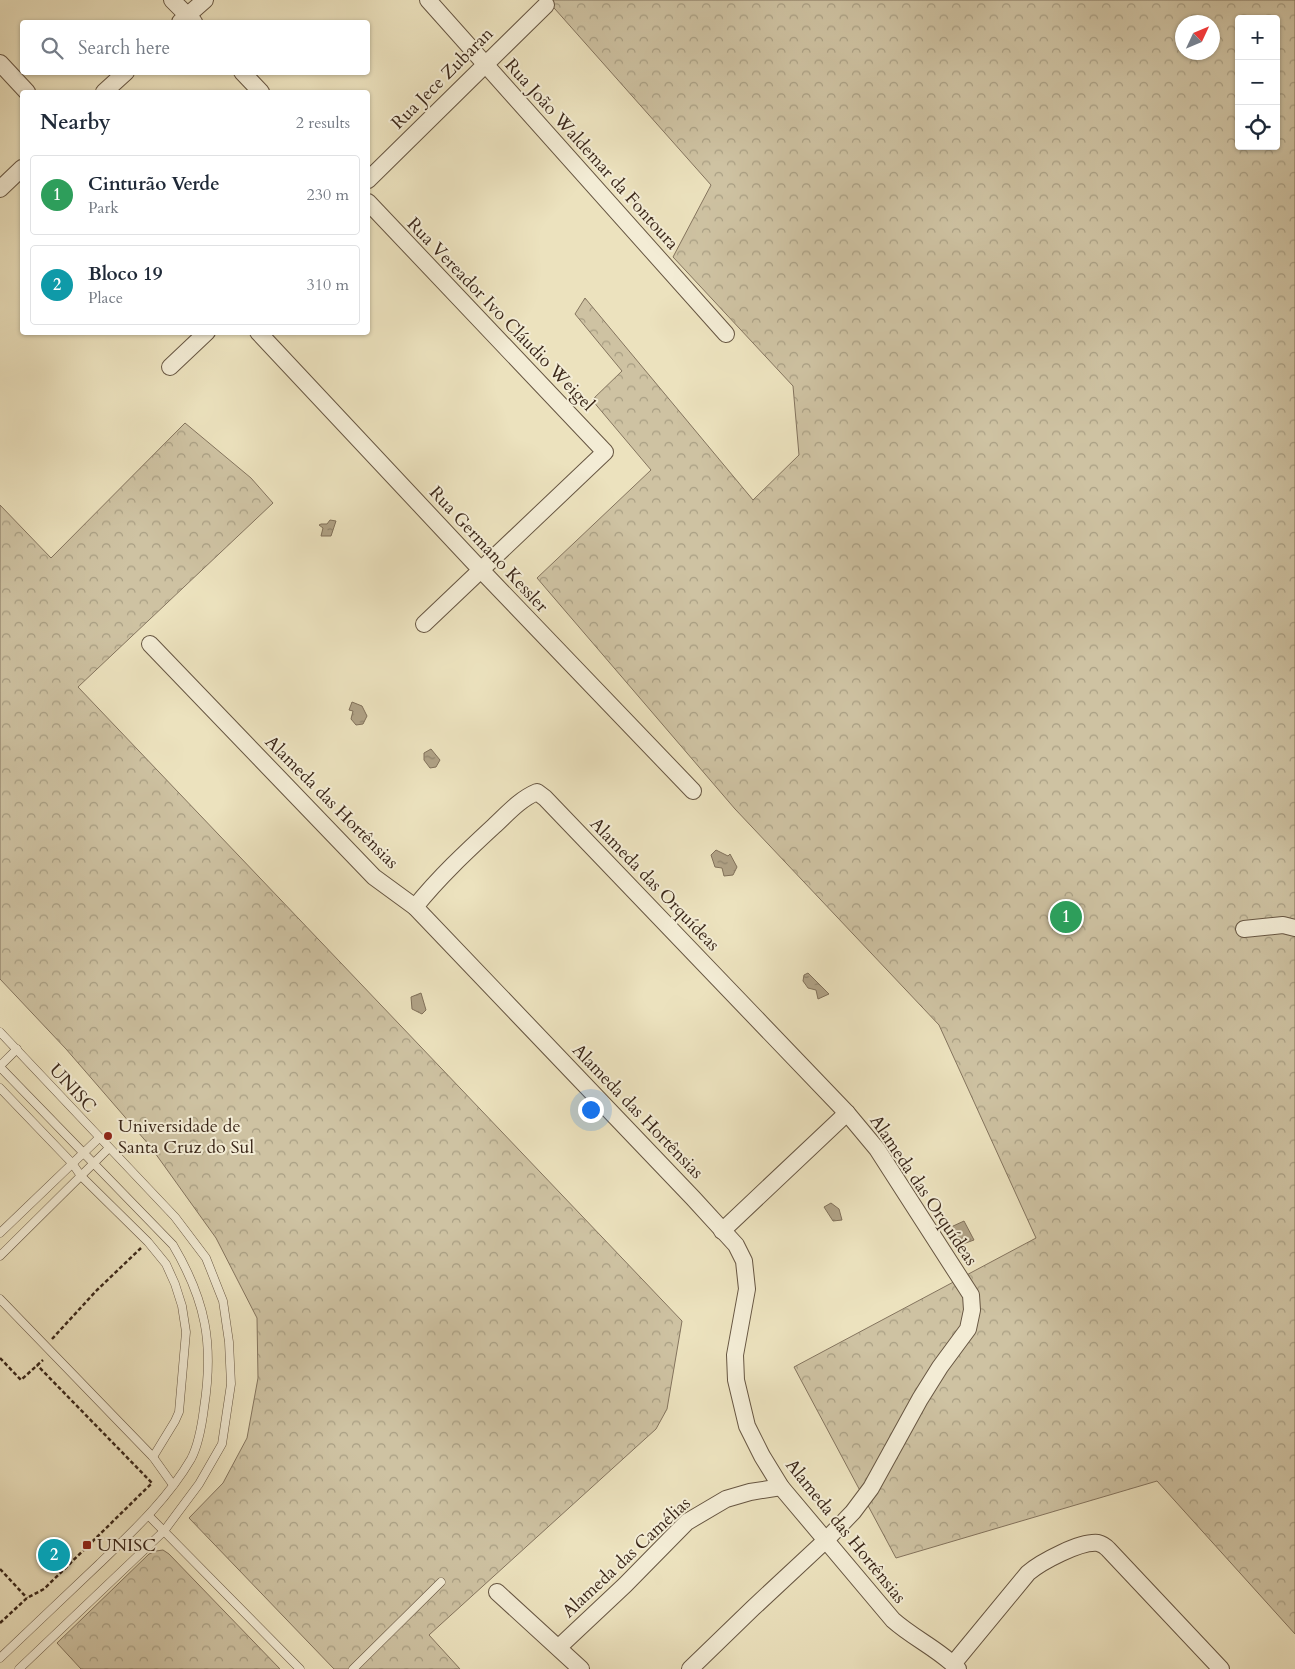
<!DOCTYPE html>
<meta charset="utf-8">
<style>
:root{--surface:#fff;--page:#f2f2f3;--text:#1f2937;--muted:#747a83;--line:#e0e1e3;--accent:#ea580c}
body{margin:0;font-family:Cardo,serif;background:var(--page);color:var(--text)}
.controls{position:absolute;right:15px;top:15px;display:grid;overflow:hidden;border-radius:5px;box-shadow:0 1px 4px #0004}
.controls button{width:45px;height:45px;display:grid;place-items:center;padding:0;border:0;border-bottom:1px solid var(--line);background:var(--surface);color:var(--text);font:25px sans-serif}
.compass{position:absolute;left:1175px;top:15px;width:45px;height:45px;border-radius:50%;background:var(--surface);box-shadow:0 1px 4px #0004;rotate:46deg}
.you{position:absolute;left:590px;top:1109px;width:18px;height:18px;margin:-12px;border:4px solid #fff;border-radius:50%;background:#1a73e8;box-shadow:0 0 0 8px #1a73e833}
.badge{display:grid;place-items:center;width:32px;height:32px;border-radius:50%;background:var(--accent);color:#fff;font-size:16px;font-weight:700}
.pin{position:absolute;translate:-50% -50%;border:2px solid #fff;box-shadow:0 1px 5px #0006}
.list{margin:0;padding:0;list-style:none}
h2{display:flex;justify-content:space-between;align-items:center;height:65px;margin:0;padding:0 20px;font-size:21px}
h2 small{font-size:16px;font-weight:400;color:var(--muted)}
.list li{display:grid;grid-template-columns:32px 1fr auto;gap:15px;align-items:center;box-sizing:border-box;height:80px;margin:0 10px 10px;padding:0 10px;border:1px solid var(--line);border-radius:5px}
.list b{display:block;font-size:19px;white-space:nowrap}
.list p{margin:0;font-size:16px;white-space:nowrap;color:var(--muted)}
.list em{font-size:16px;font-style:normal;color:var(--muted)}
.icon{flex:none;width:28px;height:28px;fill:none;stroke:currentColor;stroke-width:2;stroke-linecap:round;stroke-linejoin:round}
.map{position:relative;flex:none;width:1295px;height:1669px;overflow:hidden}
.search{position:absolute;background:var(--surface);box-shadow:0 1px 4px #0004;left:20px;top:20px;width:350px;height:55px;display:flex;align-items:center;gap:12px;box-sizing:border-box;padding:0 18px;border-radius:5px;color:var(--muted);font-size:19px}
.panel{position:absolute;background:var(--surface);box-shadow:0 1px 4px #0004;left:20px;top:90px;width:350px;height:245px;border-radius:5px}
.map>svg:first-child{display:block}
.forest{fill:url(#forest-crowns);stroke:#84745e;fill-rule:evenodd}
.water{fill:url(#water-ripples);stroke:#81715a}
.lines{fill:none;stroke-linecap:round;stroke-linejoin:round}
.lane-casing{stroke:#675642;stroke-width:9}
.street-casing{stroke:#675642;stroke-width:18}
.path{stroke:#3b2719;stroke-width:2.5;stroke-dasharray:4 2.5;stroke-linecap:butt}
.lane{stroke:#f3ecd5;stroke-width:8}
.street{stroke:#f3ecd5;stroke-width:16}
.poi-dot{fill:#8f2418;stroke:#f3ecd5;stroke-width:2}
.labels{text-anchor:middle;stroke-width:4;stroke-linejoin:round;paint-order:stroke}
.street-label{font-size:18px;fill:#3b2719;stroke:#f3ecd5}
.poi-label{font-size:18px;fill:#3b2719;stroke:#f3ecd5;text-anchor:start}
</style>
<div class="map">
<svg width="1295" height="1669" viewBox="0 0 1295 1669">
<defs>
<pattern id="forest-crowns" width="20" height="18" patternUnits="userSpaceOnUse" patternTransform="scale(1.25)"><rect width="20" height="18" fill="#cec2a2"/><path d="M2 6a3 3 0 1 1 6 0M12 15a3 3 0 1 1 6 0" fill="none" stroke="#a89e83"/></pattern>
<pattern id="water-ripples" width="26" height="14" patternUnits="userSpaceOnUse" patternTransform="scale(1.25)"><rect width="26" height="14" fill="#b0a286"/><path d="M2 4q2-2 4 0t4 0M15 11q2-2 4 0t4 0" fill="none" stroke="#90846d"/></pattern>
</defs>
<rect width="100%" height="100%" fill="#ece2be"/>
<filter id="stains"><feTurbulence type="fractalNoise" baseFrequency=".004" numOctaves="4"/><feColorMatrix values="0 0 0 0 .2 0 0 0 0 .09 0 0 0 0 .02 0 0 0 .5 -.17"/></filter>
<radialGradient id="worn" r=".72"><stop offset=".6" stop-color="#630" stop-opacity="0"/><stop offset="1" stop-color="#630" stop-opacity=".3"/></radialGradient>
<g class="forest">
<path d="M547,0H1295V1634L1157,1481L896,1558L794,1367L1036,1238L939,1025L735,809L537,578L651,470L592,400L622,371L575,314L585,298L753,500L799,455L793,386L673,257L711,185ZM1239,19H1276V146H1239ZM1182,22H1212V52H1182Z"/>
<path d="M185,423L251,478L273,503L78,687L682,1321L667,1409L656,1429L429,1635L460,1669H334L189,1518L223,1483L247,1438L258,1378L257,1318L216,1238L150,1146L66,1049L0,979V505L51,558Z"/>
<path d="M163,1550L169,1554L280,1669H81L57,1643L149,1554L156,1551Z"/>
</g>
<g class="water">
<path d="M330,520L336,521L331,536H321L323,528L319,525L321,524H327Z"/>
<path d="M352,702L362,706L367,716L363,724L356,725L351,719L353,711L349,710Z"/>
<path d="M431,749L440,760L436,767L430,768L424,760V753Z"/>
<path d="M716,850L728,856L730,854L737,867L733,875L724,876L722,868L715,867L711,855Z"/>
<path d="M808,973L829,994L818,999L816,990L808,988L803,981L804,975Z"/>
<path d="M421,993L426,1010L422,1014L412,1009L411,997Z"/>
<path d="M831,1203L839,1209L842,1220L833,1221L824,1207Z"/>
<path d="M964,1221L974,1240L960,1245L951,1227Z"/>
</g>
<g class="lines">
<defs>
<g id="lane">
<path d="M0,1032L175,1217L206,1258L223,1301L229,1342L231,1384L222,1444L199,1484L164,1531L19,1669"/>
<path d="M0,1066L17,1049"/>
<path d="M0,1067L173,1245C206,1301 214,1344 204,1408C202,1424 199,1444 191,1459C167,1500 132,1532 99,1564C66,1595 33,1627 0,1658"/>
<path d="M0,1088L72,1163L81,1176L148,1242L166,1264L175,1284L182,1306L186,1332L179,1412L175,1421L153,1457"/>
<path d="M0,1233L99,1138"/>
<path d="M0,1256L109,1148"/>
<path d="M0,1299L153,1457L173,1485"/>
<path d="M149,1516L300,1669"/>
<path d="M353,1669L441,1582"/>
</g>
<g id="street">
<path d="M172,0L194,22"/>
<path d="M428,0L726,334"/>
<path d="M180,22L205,0"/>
<path d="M0,63L27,92"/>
<path d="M242,72L261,92"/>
<path d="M104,92L126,72"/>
<path d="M368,180L546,5"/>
<path d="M0,189L22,168"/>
<path d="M368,202L605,452L424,624"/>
<path d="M258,332L481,570L693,791"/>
<path d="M170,367L207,332"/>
<path d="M150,644L374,877L415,907L693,1198L736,1245L744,1261L747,1289L735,1355L736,1380L747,1426L762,1456L781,1487L893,1620C913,1638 940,1650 958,1669"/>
<path d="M415,907C439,877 467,851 494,826C507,814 520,799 537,792L545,798L847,1113L877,1149L971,1295L972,1310L968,1329L940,1367L920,1399L871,1488L853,1512L826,1540L753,1608L690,1669"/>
<path d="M1244,929L1283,925L1295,928"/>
<path d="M722,1231L847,1113"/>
<path d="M497,1592L581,1669"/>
<path d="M559,1647L625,1585L687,1522L726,1499L750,1492L781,1487"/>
<path d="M953,1664L1028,1573C1041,1562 1080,1541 1098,1543C1102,1544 1105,1546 1108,1549L1221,1669"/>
</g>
</defs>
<use href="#lane" class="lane-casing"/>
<use href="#street" class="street-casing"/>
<g class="path">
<path d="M52,1339L97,1290L141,1248"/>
<path d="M0,1358L21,1380L43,1360"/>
<path d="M0,1569L27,1598"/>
<path d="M0,1623L27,1598L44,1589L152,1483L37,1365"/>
</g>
<use href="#lane" class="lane"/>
<use href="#street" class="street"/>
</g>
<g class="poi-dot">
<circle cx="108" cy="1136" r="5"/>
<rect x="82" y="1540" width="10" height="10" rx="2.5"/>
</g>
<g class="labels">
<g class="street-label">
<text transform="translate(442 78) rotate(-45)" y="6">Rua Jece Zubaran</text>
<text transform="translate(592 154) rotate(48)" y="6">Rua João Waldemar da Fontoura</text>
<text transform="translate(501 314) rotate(46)" y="6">Rua Vereador Ivo Cláudio Weigel</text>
<text transform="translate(489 549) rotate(47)" y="6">Rua Germano Kessler</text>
<text transform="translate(332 802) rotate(45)" y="6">Alameda das Hortênsias</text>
<text transform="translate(655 884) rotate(46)" y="6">Alameda das Orquídeas</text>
<text transform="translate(73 1088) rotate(47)" y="6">UNISC</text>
<text transform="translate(638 1111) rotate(46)" y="6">Alameda das Hortênsias</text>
<text transform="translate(924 1190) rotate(56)" y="6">Alameda das Orquídeas</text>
<text transform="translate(846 1531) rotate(51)" y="6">Alameda das Hortênsias</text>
<text transform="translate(626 1557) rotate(-43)" y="6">Alameda das Camélias</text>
</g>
<g class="poi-label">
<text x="118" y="1132">Universidade de<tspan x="118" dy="21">Santa Cruz do Sul</tspan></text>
<text x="97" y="1551">UNISC</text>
</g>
</g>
<rect width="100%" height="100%" filter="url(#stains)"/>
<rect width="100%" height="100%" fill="url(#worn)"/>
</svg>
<div class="controls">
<button>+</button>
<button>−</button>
<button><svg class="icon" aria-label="locate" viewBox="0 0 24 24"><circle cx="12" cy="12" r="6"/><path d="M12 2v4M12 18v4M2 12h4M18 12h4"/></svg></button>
</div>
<svg class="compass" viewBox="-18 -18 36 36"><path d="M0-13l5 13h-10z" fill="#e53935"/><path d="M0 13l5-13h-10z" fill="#747a83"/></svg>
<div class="you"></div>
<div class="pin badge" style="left:1066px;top:917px;background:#2e9e5b">1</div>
<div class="pin badge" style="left:54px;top:1555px;background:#0f9aa8">2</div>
<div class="search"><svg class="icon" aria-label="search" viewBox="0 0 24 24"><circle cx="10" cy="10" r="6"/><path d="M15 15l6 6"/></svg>Search here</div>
<section class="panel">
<h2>Nearby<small>2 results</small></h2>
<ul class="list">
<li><span class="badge" style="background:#2e9e5b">1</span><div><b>Cinturão Verde</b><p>Park</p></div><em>230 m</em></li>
<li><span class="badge" style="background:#0f9aa8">2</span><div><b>Bloco 19</b><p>Place</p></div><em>310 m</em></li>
</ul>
</section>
</div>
